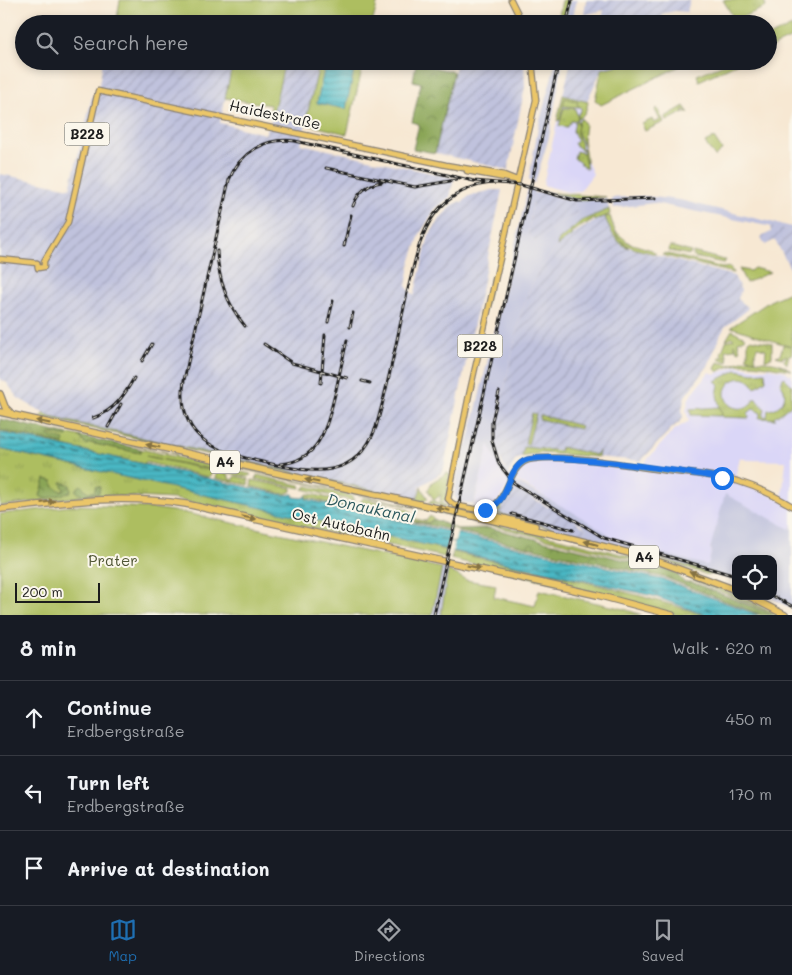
<!DOCTYPE html>
<meta charset="utf-8">
<style>
:root{--surface:#171b24;--page:#20242c;--text:#f1f3f6;--muted:#9ea1a6;--line:#363941;--accent:#1f6fb2}
body{margin:0;font-family:Mali,sans-serif;background:var(--page);color:var(--text)}
.controls{position:absolute;right:15px;bottom:15px;display:grid;overflow:hidden;border-radius:10px;box-shadow:0 2px 8px #0003}
.controls button{width:45px;height:45px;display:grid;place-items:center;padding:0;border:0;border-bottom:1px solid var(--line);background:var(--surface);color:var(--text);font:25px sans-serif}
.scale{position:absolute;left:15px;bottom:12px;width:85px;box-sizing:border-box;padding-left:5px;border:2px solid #1c1c1c;border-top:0;font-size:14px;line-height:18px;white-space:nowrap;color:#1c1c1c;-webkit-text-stroke:4px #fbf7ec;paint-order:stroke}
.stop{position:absolute;width:15px;height:15px;margin:-11px;border:4px solid #1a73e8;border-radius:50%;background:#fff}
.stop.end{background:#1a73e8;border-color:#fff;box-shadow:0 1px 5px #0008}
.list{margin:0;padding:0;list-style:none}
h2{display:flex;justify-content:space-between;align-items:center;height:65px;margin:0;padding:0 20px;font-size:21px}
h2 small{font-size:16px;font-weight:400;color:var(--muted)}
.list li{display:grid;grid-template-columns:32px 1fr auto;gap:15px;align-items:center;box-sizing:border-box;height:75px;padding:0 20px;border-top:1px solid var(--line)}
.list b{display:block;font-size:19px;white-space:nowrap}
.list p{margin:0;font-size:16px;white-space:nowrap;color:var(--muted)}
.list em{font-size:16px;font-style:normal;color:var(--muted)}
.icon{flex:none;width:28px;height:28px;fill:none;stroke:currentColor;stroke-width:2;stroke-linecap:round;stroke-linejoin:round}
.map{position:relative;flex:none;width:792px;height:615px;overflow:hidden}
.search{position:absolute;background:var(--surface);box-shadow:0 2px 8px #0003;left:15px;right:15px;top:15px;height:55px;display:flex;align-items:center;gap:12px;box-sizing:border-box;padding:0 18px;border-radius:28px;color:var(--muted);font-size:19px}
.sheet{height:290px;background:var(--surface)}
nav{display:flex;justify-content:space-around;align-items:center;box-sizing:border-box;height:70px;border-top:1px solid var(--line);background:var(--surface);font-size:14px;color:var(--muted)}
nav a{display:grid;justify-items:center;gap:2px}
nav .on{color:var(--accent)}
.map>svg:first-child{display:block}
.built{fill:#dad6f7;fill-rule:evenodd}
.industrial{fill:url(#industrial-furrows)}
.railway{fill:#c0c2dd}
.grass{fill:url(#grass-tufts);stroke:#646d3e}
.forest{fill:url(#forest-crowns);stroke:#53603a}
.green{fill:#adbe61;stroke:#646d3e}
.water{fill:url(#water-rules);stroke:#326a70}
.pier{fill:#f7e8d3}
.lines{fill:none;stroke-linecap:round;stroke-linejoin:round}
.ferry{stroke:#2e5a5f;stroke-width:1;stroke-dasharray:6 5;stroke-linecap:butt}
.major-casing{stroke:#8a8278;stroke-width:7}
.highway-casing{stroke:#8a8278;stroke-width:8}
.major{stroke:#ebc669;stroke-width:4.5}
.highway{stroke:#ebc669;stroke-width:5.5}
.rail-casing{stroke:#1c1c1c;stroke-width:3}
.rail{stroke:#fbf7ec;stroke-width:1;stroke-dasharray:4;stroke-linecap:butt}
.oneway{fill:#847142}
.route{stroke:#1a73e8;stroke-width:6}
.labels{text-anchor:middle;stroke-width:4;stroke-linejoin:round;paint-order:stroke}
.shield{fill:#fbf7ec;stroke:#5f5e5a;stroke-width:1}
.shield-label{font-size:14px;font-weight:bold;fill:#1c1c1c}
.street-label{font-size:15px;fill:#1c1c1c;stroke:#fbf7ec}
.park-label{font-size:15px;fill:#4f5534;stroke:#fbf7ec}
.water-label{font-size:16px;font-style:italic;fill:#2e5a5f;stroke:#fbf7ec}
</style>
<div class="map">
<svg width="792" height="615" viewBox="0 0 792 615">
<defs>
<pattern id="industrial-furrows" width="10" height="10" patternUnits="userSpaceOnUse" patternTransform="scale(1.25)"><rect width="10" height="10" fill="#c0c2dd"/><path d="M-1 1l2-2M0 10L10 0M9 11l2-2" fill="none" stroke="#a4a6bd"/></pattern>
<pattern id="grass-tufts" width="24" height="20" patternUnits="userSpaceOnUse" patternTransform="scale(1.25)"><rect width="24" height="20" fill="#adbe61"/><path d="M3 7l-1-3M5 7V3M7 7l1-3M15 17l-1-3M17 17v-4M19 17l1-3" fill="none" stroke="#94a354"/></pattern>
<pattern id="forest-crowns" width="20" height="18" patternUnits="userSpaceOnUse" patternTransform="scale(1.25)"><rect width="20" height="18" fill="#8aa557"/><path d="M2 6a3 3 0 1 1 6 0M12 15a3 3 0 1 1 6 0" fill="none" stroke="#708647"/></pattern>
<pattern id="water-rules" width="6" height="5" patternUnits="userSpaceOnUse" patternTransform="scale(1.25)"><rect width="6" height="5" fill="#49b7c4"/><path d="M0 2.5h6" fill="none" stroke="#3c949e"/></pattern>
</defs>
<rect width="100%" height="100%" fill="#fbf7ec"/>
<filter id="ink" filterUnits="userSpaceOnUse"><feTurbulence type="fractalNoise" baseFrequency=".02" numOctaves="2"/><feDisplacementMap in="SourceGraphic" scale="10" xChannelSelector="R" yChannelSelector="G"/><feConvolveMatrix kernelMatrix="1 2 1 2 8 2 1 2 1" color-interpolation-filters="sRGB"/></filter>
<filter id="wash" filterUnits="userSpaceOnUse"><feTurbulence type="fractalNoise" baseFrequency=".0096" numOctaves="4" result="noise"/><feDisplacementMap in="SourceGraphic" scale="20" xChannelSelector="R" yChannelSelector="G"/><feGaussianBlur stdDeviation="1.12" result="paint"/><feColorMatrix in="noise" values="0 0 0 0 0 0 0 0 0 0 0 0 0 0 0 0 0 1.4 0 .05"/><feComposite in="paint" operator="in"/></filter>
<g filter="url(#wash)">
<rect width="100%" height="100%" fill="#f7e8d3"/>
<g class="built">
<path d="M563,95L588,102L586,111L581,118L585,124L583,139L587,161L593,174L580,191L568,192L543,185Z"/>
<path d="M737,366L759,369L769,368L785,371L790,375L792,374V525L790,529L711,546L710,549L712,550L708,566L608,539L610,535L512,478L517,468L526,460L563,459L643,468L646,461L674,430L689,421L686,411L689,398L709,372L715,374ZM740,457L747,460L786,461L782,500L735,481Z"/>
<path d="M489,442L499,469L509,484L494,506L473,510Z"/>
</g>
<g class="industrial">
<path d="M586,0H690L687,12L675,11L661,14L665,24H601L604,10L584,15Z"/>
<path d="M468,13L508,22L511,24H466Z"/>
<path d="M103,61L233,63L220,123L265,134L272,119L285,61H320L301,144L454,178L450,197L435,209L420,234L411,260L406,286L414,296L429,235L442,216L453,205L460,201L462,203L469,196L492,190H502L443,472L420,486L417,500L50,417L18,398L7,383L0,379V174L70,188L92,97L98,91Z"/>
<path d="M457,61H524L525,87L508,170L435,153Z"/>
<path d="M571,61H636L602,69L587,101L563,95Z"/>
<path d="M543,192L573,202L578,214L563,221L535,242L528,235L534,193Z"/>
<path d="M605,216L613,236L626,247L734,276L741,290L738,299L748,307L746,311L725,327L721,334L708,366L685,396L682,409L683,417L680,422L672,428L641,461L566,454H529L515,461L508,474L498,454L495,432L520,317L528,294L536,275L557,246L577,231Z"/>
<path d="M770,226L792,231V272L775,240L765,245L761,237L771,232Z"/>
<path d="M512,486L548,507L550,506L566,514L586,529L580,536L496,513L497,510L500,511Z"/>
</g>
<g class="railway">
<path d="M570,0H577L571,24H564Z"/>
<path d="M556,61H563L549,137L535,183L529,179L538,128Z"/>
<path d="M528,188L534,190V193L528,235L535,242L563,221L578,214L573,202L543,190L579,200L607,199L609,209L581,221L558,241L557,246L536,275L528,294L520,317L495,432L498,454L502,466L516,482L571,511L610,535L609,539L705,565H708L712,550L710,549L725,494L790,529L792,525V609L768,596H773V559H736V581L657,556L580,536L586,529L580,523L509,484L499,469L489,444L474,504L458,502L454,495L461,455H463L466,444H468Z"/>
<path d="M643,196L680,200L792,227V231L654,203L614,208L611,198Z"/>
<path d="M442,568L448,570L446,593L441,615H432Z"/>
</g>
<g class="grass">
<path d="M562,0H569L564,24H560L558,21Z"/>
<path d="M723,0H764L766,7L735,20Z"/>
<path d="M563,95L588,102C587,109 585,114 579,119L578,114L581,111V107H578L576,101L565,98L560,120L557,121Z"/>
<path d="M684,106L689,113H684L687,111L682,109L684,112L667,121L665,117Z"/>
<path d="M564,108H575L578,119L571,121L567,127L559,126Z"/>
<path d="M657,108L664,122L645,131L642,124L652,119L654,123L660,120L655,110Z"/>
<path d="M582,119L585,124L583,139L587,163L583,156L584,147L577,131L579,120Z"/>
<path d="M575,121H578L577,133L583,151L574,144L577,140L573,131Z"/>
<path d="M576,151L583,153L587,169L574,158Z"/>
<path d="M553,193L606,197L579,200Z"/>
<path d="M609,209L610,214L595,221L594,219L570,233L572,235L557,246L558,241L581,221Z"/>
<path d="M610,216L617,237L629,248C615,243 610,230 605,217Z"/>
<path d="M615,231L629,243L652,250L656,254C640,250 621,248 615,231Z"/>
<path d="M670,246L691,252L690,255L669,251Z"/>
<path d="M693,252L724,260H726L724,263L693,257Z"/>
<path d="M665,253L723,268L730,267L733,273L662,255Z"/>
<path d="M754,268L770,272L746,283L739,269L750,271Z"/>
<path d="M491,276L492,279L478,335Z"/>
<path d="M732,330L745,337V339L738,341L740,351L737,350L735,344V349L726,350L728,362L719,359L720,357H725L721,354L726,341L734,339L731,337L726,340Z"/>
<path d="M751,339L772,343V357L765,360L766,349L757,347L755,353L756,360L746,357L748,354V341Z"/>
<path d="M786,344L792,347V354L789,355L787,364L784,361L787,355L782,358L776,356L780,355L783,345Z"/>
<path d="M748,359C762,363 776,359 788,368L780,365L792,370C768,367 739,357 718,372L715,369L718,362L730,365Z"/>
<path d="M737,370L753,373L765,372L766,380L755,388C743,365 712,388 731,406C741,411 749,408 755,398L765,409L763,416L767,417L768,410C783,409 790,394 780,383L784,377L792,385L791,405L780,414L773,417L776,419L759,418L761,413L753,409L748,413L749,418L722,417L717,395L719,384L715,381Z"/>
<path d="M44,413L50,417L417,500L421,487L428,499L420,502L41,417Z"/>
<path d="M532,413L536,414L528,445L525,444Z"/>
<path d="M0,415L567,540L670,567L736,593L676,570L431,511Z"/>
<path d="M540,415L581,426L580,429L539,419Z"/>
<path d="M0,430L63,444L49,436L50,433L67,437L70,434L79,436L86,445L90,443L140,453L141,449L211,465L210,469L146,456L213,471L212,474L208,477L145,462L144,464L0,432Z"/>
<path d="M524,447L560,451L561,447L596,455L599,451L598,457L541,453L522,457Z"/>
<path d="M0,449L419,543L446,550L445,557L174,499L94,495L0,506Z"/>
<path d="M218,467L250,474L251,475L248,477L220,471L217,470Z"/>
<path d="M217,471L229,475V479L234,480L235,476L249,479L248,485L215,478Z"/>
<path d="M447,473L450,474L446,501L442,502L440,501L441,495L434,500L428,490L432,482Z"/>
<path d="M257,475L300,485L301,488L256,479Z"/>
<path d="M252,480L292,488V491L284,494L254,487L251,486Z"/>
<path d="M307,486L352,496L354,501L303,489Z"/>
<path d="M509,490L500,511L497,510V513L716,574L708,575L631,550L496,514V509Z"/>
<path d="M307,494H311L310,497L311,494L359,505C349,513 319,498 306,498Z"/>
<path d="M363,498L388,504L390,509L360,502Z"/>
<path d="M431,500L455,508L487,512L493,517L521,524L428,503Z"/>
<path d="M400,507L409,510L415,519L426,521L430,516L434,519L428,523L415,522L389,516L390,511L407,514L395,510Z"/>
<path d="M453,552C537,571 622,588 704,615H678L611,596L451,559Z"/>
<path d="M689,578L708,583L781,615H776Z"/>
</g>
<g class="forest">
<path d="M416,63L454,72L435,153L413,149L419,124L412,122L421,83L413,81Z"/>
<path d="M0,419L69,435L67,437L50,434L49,436L64,440V444L0,430Z"/>
<path d="M79,436L141,449L140,453L90,443L86,445Z"/>
<path d="M45,479L53,481V486L61,491L64,490L61,482L70,485L71,492L45,499L40,496Z"/>
<path d="M81,485L88,492H94L96,486L100,487L99,493L81,495L75,490Z"/>
<path d="M434,519L457,529L490,528L675,572L684,582H692L773,615H761L666,578L415,522L428,523Z"/>
</g>
<g class="green">
<path d="M120,0H373L378,1L372,24H116Z"/>
<path d="M792,26V38L768,49V37Z"/>
<path d="M220,61H285L272,117L270,105L225,98L233,63Z"/>
<path d="M320,61H364L347,134L305,124Z"/>
<path d="M636,61H684V64L601,105L595,100L602,69Z"/>
<path d="M731,61H742L699,81L697,75Z"/>
<path d="M565,98L577,101L578,107L563,106Z"/>
<path d="M714,138L722,150L715,157L705,143Z"/>
<path d="M792,291V347L731,327L770,301Z"/>
<path d="M720,407L722,415L720,416L691,415L690,409Z"/>
<path d="M79,505L152,508L186,513L442,568L432,615H0V514Z"/>
<path d="M448,570L466,580L496,585L494,597L535,606L539,590L624,609L642,615H441Z"/>
</g>
<g class="water">
<path d="M326,61L355,65L346,109L317,103Z"/>
<path d="M0,432L283,495L293,494L294,497L302,498L306,496V499L331,505L665,580L758,615H706L653,596L0,449Z"/>
</g>
<path class="pier" d="M451,528L457,530V533L452,553H446Z"/>
<g class="lines">
<path class="ferry" d="M0,438L223,485L629,585L702,606L721,615"/>
</g>
</g>
<g filter="url(#ink)">
<g class="lines">
<defs>
<g id="major">
<path d="M511,0L523,24"/>
<path d="M532,61L536,100L469,395L448,499C453,506 460,506 468,508C516,519 500,463 533,459C573,454 629,466 669,471C691,474 715,475 737,481C757,487 774,495 792,506"/>
<path d="M467,171L516,180"/>
<path d="M0,259L37,263"/>
<path d="M37,263L38,268L44,267V261L68,222L98,91L446,165L504,175L517,180"/>
</g>
<g id="highway">
<path d="M0,394L5,407L13,415"/>
<path d="M0,412L377,495"/>
<path d="M379,495L566,537L649,558L736,590"/>
<path d="M490,508L495,516L535,526"/>
<path d="M0,509C66,502 119,494 186,504L597,595L672,615"/>
<path d="M748,596L785,615"/>
</g>
</defs>
<use href="#major" class="major-casing"/>
<use href="#highway" class="highway-casing"/>
<use href="#major" class="major"/>
<use href="#highway" class="highway"/>
<defs>
<g id="rail">
<path d="M566,24L572,0"/>
<path d="M326,168L415,187L456,180"/>
<path d="M497,183C473,183 449,195 434,215C418,237 414,267 407,293C397,338 389,383 376,427C356,481 313,473 267,463C220,453 175,441 184,380L229,180C240,152 266,137 295,141L474,181L521,185L577,201L655,198"/>
<path d="M353,206C358,192 368,184 382,182"/>
<path d="M344,246L351,215"/>
<path d="M217,251C218,280 227,304 245,326"/>
<path d="M328,322L333,301"/>
<path d="M350,327L353,313"/>
<path d="M264,344L292,363L347,378"/>
<path d="M142,361L152,344"/>
<path d="M362,381L370,383"/>
<path d="M321,383L325,335"/>
<path d="M499,392L492,421V441L499,464L514,483L604,538L736,576"/>
<path d="M93,418C114,411 124,396 134,378"/>
<path d="M108,427L121,404"/>
<path d="M280,464C320,461 327,426 335,394C339,376 343,358 347,340"/>
<path d="M512,514L573,530"/>
<path d="M773,596L792,606"/>
<path d="M434,615L559,61"/>
</g>
</defs>
<use href="#rail" class="rail-casing"/>
<use href="#rail" class="rail"/>
</g>
<defs><path id="oneway-solid" d="M-6-.8H1V-3.2L6.5 0L1 3.2V.8H-6Z" transform="scale(1.25)"/></defs>
<g class="oneway">
<use href="#oneway-solid" transform="translate(43 422) rotate(-168)"/>
<use href="#oneway-solid" transform="translate(153 446) rotate(-168)"/>
<use href="#oneway-solid" transform="translate(312 481) rotate(-168)"/>
<use href="#oneway-solid" transform="translate(48 502) rotate(-7)"/>
<use href="#oneway-solid" transform="translate(443 509) rotate(-167)"/>
<use href="#oneway-solid" transform="translate(249 518) rotate(13)"/>
<use href="#oneway-solid" transform="translate(591 543) rotate(-165)"/>
<use href="#oneway-solid" transform="translate(474 567) rotate(12)"/>
<use href="#oneway-solid" transform="translate(696 574) rotate(-159)"/>
</g>
</g>
<g class="lines" filter="url(#ink)">
<path class="route" d="M485,510C510,504 505,472 524,461C546,450 690,473 722,478"/>
</g>
<g class="labels">
<g class="shield">
<rect x="64.5" y="122.5" width="45" height="23" rx="4"/>
<rect x="457.5" y="334.5" width="45" height="23" rx="4"/>
<rect x="210" y="450.5" width="30" height="23" rx="4"/>
<rect x="629" y="545.5" width="30" height="23" rx="4"/>
</g>
<g class="shield-label">
<text x="87" y="139">B228</text>
<text x="480" y="351">B228</text>
<text x="225" y="467">A4</text>
<text x="644" y="562">A4</text>
</g>
<g class="street-label">
<text transform="translate(275 115) rotate(12)" y="5">Haidestraße</text>
<text transform="translate(341 525) rotate(13)" y="5">Ost Autobahn</text>
</g>
<g class="park-label">
<text x="113" y="566">Prater</text>
</g>
<g class="water-label">
<text transform="translate(371 508) rotate(12)" y="6">Donaukanal</text>
</g>
</g>
</svg>
<div class="controls">
<button><svg class="icon" aria-label="locate" viewBox="0 0 24 24"><circle cx="12" cy="12" r="6"/><path d="M12 2v4M12 18v4M2 12h4M18 12h4"/></svg></button>
</div>
<div class="scale">200 m</div>
<div class="stop" style="left:722px;top:478px"></div>
<div class="stop end" style="left:485px;top:510px"></div>
<div class="search"><svg class="icon" aria-label="search" viewBox="0 0 24 24"><circle cx="10" cy="10" r="6"/><path d="M15 15l6 6"/></svg>Search here</div>
</div>
<section class="sheet">
<h2>8 min<small>Walk · 620 m</small></h2>
<ul class="list">
<li><svg class="icon" aria-label="ahead" viewBox="0 0 24 24"><path d="M12 20V5M6 11l6-6 6 6"/></svg><div><b>Continue</b><p>Erdbergstraße</p></div><em>450 m</em></li>
<li><svg class="icon" aria-label="left" viewBox="0 0 24 24"><path d="M17 20v-9H6M10 6l-5 5 5 5"/></svg><div><b>Turn left</b><p>Erdbergstraße</p></div><em>170 m</em></li>
<li><svg class="icon" aria-label="arrive" viewBox="0 0 24 24"><path d="M6 21V4h12l-3 4 3 4H6"/></svg><div><b>Arrive at destination</b></div></li>
</ul>
</section>
<nav>
<a class="on"><svg class="icon" aria-label="map" viewBox="0 0 24 24"><path d="M3 6l6-2 6 2 6-2v14l-6 2-6-2-6 2zM9 4v14M15 6v14"/></svg>Map</a>
<a><svg class="icon" aria-label="directions" viewBox="0 0 24 24"><path d="M12 3l9 9-9 9-9-9zM9 14v-3h6M13 9l2 2-2 2"/></svg>Directions</a>
<a><svg class="icon" aria-label="saved" viewBox="0 0 24 24"><path d="M7 4h10v16l-5-4-5 4z"/></svg>Saved</a>
</nav>
